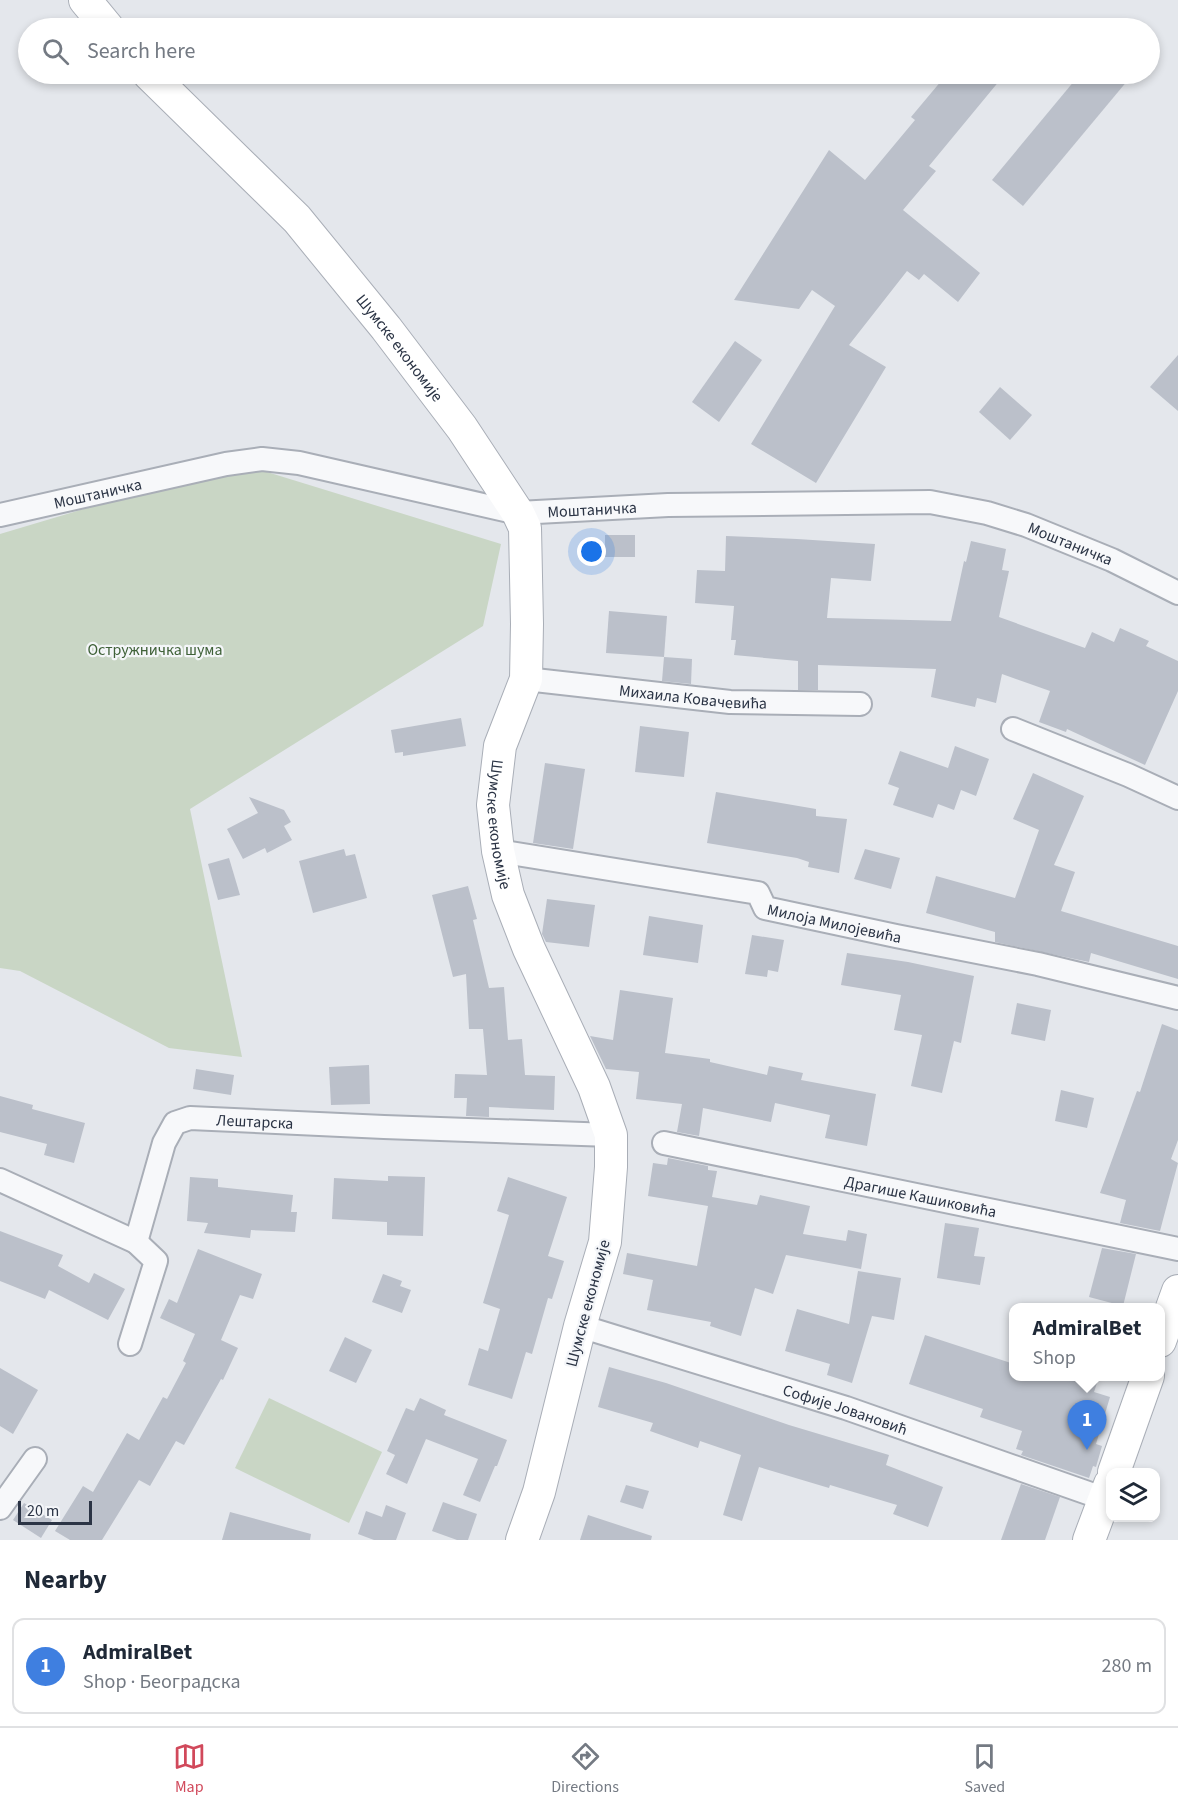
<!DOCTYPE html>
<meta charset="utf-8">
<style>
:root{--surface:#fff;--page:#f6f6f7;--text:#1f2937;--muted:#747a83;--line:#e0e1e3;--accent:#d1495b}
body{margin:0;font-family:"Source Sans 3",sans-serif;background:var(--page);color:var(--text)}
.controls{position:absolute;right:18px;bottom:18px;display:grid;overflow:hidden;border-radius:12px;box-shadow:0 3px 9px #0003}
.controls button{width:54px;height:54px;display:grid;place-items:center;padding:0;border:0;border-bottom:2px solid var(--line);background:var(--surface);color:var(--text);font:30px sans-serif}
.scale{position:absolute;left:18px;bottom:15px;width:74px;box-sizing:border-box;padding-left:6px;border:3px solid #2b3445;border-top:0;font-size:16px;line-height:21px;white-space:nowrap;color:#2b3445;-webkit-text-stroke:4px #f4f6f9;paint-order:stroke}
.you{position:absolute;left:592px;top:552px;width:21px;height:21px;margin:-15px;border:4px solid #fff;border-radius:50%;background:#1a73e8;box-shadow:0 0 0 9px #1a73e833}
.badge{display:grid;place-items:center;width:39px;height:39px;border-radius:50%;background:var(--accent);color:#fff;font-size:20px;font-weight:700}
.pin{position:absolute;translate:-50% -50px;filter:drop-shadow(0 2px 3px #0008)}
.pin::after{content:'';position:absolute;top:32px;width:21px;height:18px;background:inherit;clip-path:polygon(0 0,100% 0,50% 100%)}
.popup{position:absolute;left:1009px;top:1303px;width:156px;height:78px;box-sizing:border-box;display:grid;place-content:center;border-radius:12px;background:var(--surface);filter:drop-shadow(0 2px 4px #0005);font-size:20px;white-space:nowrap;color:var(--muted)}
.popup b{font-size:22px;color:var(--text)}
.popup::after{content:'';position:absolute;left:50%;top:100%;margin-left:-12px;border:12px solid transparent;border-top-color:var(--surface)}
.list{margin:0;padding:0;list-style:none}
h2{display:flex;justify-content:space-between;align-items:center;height:78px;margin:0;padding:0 24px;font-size:26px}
h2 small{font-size:20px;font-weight:400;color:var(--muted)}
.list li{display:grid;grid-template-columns:39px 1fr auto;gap:18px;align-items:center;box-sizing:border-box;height:96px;margin:0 12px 12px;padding:0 12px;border:2px solid var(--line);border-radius:12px}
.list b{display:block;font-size:22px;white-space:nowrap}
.list p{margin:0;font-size:20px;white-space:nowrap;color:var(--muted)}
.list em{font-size:20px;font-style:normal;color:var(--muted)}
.icon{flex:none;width:33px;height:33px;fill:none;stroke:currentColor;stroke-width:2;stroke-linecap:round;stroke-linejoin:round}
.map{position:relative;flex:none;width:1178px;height:1540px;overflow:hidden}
.search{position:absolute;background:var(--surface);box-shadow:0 3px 9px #0003;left:18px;right:18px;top:18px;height:66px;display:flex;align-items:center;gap:15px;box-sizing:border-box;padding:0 21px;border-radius:33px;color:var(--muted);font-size:22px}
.sheet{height:186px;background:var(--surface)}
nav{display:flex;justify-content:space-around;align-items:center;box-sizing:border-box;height:84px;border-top:2px solid var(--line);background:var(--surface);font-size:16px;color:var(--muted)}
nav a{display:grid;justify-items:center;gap:3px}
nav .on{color:var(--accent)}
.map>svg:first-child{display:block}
.green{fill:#c9d6c5}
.building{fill:#bbc0ca}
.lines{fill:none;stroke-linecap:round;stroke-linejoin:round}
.street-casing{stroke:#a9aeb7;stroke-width:26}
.secondary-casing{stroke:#a9aeb7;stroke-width:34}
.street{stroke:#f7f8fa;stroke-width:22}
.secondary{stroke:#fff;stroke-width:32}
.labels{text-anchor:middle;stroke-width:4.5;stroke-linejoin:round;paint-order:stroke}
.street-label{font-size:16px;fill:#2b3445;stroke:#f4f6f9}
.park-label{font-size:16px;fill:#3f6138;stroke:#f4f6f9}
</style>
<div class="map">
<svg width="1178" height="1540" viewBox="0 0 1178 1540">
<rect width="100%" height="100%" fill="#e4e7ec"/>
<g class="green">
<path d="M238,463L501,544L483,626L190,809L242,1057L169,1048L20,971L0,968V534Z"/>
<path d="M269,1398L382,1452L349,1523L235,1468Z"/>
</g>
<g class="building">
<path d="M947,74H1005L929,166L936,171L903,210L980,273L958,302L924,274L919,280L907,271L849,345L886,367L816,483L751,444L835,306L812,290L799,309L734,300L829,150L865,180L915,120L911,117Z"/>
<path d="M1080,74H1133L1023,206L992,180Z"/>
<path d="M735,341L762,360L719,422L692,402Z"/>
<path d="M1178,355V411L1150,387Z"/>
<path d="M1000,387L1032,415L1010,440L979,412Z"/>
<rect x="605" y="535" width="30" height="22"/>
<path d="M726,536L797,539L875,544L871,581L831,578L827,618L951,621L964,561L966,562L971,541L1006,549L1002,570L1009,571L999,617L1085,648L1092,632L1114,642L1120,628L1149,641L1146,646L1178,661V691L1145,765L1067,729L1066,732L1039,722L1050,691L1002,674L996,703L977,698L975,707L931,697L936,669L818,665V690H798V661L734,655L736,640H731L734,606L695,603L697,570L725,571Z"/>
<path d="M609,611L667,616L664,657L606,653Z"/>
<path d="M664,657L692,659L691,684L662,681Z"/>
<path d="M461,718L466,746L403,756V752L395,753L391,730Z"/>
<path d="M640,726L689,732L684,777L635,772Z"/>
<path d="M955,746L989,759L976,796L961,790L954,810L938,804L933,818L893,805L899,788L888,784L900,751L948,768Z"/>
<path d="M545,763L585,769L573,849L533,843Z"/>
<path d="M1033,773L1084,796L1054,865L1075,872L1061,911L1178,946V979L1091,953L1089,962L995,942V932L926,913L936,876L1015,898L1039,830L1013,819Z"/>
<path d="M716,792L816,809V816L847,819L839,873L808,867L809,862L797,858L707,843Z"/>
<path d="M249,797L284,810L291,822L284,826L292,840L267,853L265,848L243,859L227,829L258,813Z"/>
<path d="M344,849L346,856L355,854L367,898L313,913L299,861Z"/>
<path d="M865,849L900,858L891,889L854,879Z"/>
<path d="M229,858L240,895L218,900L208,864Z"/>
<path d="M468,886L477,919L473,920L489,988L504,987L508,1040L522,1039L525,1075L555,1076L554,1110L489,1107V1117L466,1116L467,1098H454L455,1074L487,1075L483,1029H469L466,974L453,977L432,895Z"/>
<path d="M547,899L595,905L589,947L546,942L542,934Z"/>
<path d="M649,916L703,925L698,963L643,955Z"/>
<path d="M752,935L784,940L778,972L768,970L767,977L745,974Z"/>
<path d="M847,953L908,962L974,976L961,1043L954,1041L942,1093L911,1086L922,1035L894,1030L901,995L841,985Z"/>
<path d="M620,990L673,998L665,1053L710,1059V1062L767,1075L769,1066L803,1073L801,1080L876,1094L867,1146L825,1138L830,1115L775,1103L771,1122L703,1108L699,1136L677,1132L682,1104L636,1099L639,1072L606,1069L590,1036L613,1040Z"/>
<path d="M1017,1003L1051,1010L1045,1041L1011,1034Z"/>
<path d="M1162,1024L1178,1030V1140L1171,1159L1178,1163L1160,1231L1120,1223L1126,1200L1100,1193L1137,1091L1140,1092Z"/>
<path d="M369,1065L370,1104L331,1105L329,1067Z"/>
<path d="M196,1069L234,1075L231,1095L193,1089Z"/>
<path d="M1061,1090L1094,1098L1087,1128L1055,1121Z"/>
<path d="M0,1096L33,1105L32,1109L85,1123L74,1163L44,1155L47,1144L0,1132Z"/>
<path d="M668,1158L708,1166V1170L717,1171L712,1197L757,1205L760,1195L810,1206L803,1234L846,1241L848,1230L867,1234L861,1269L786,1255L773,1294L755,1288L741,1336L710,1326L711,1322L647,1310L653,1280L623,1274L627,1253L697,1266L708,1206L648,1196L653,1163L667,1165Z"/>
<path d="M388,1176L425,1177L423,1236L387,1235V1222L332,1219L334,1178L388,1181Z"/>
<path d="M190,1177L218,1179V1187L293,1195L291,1212H297L295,1232L251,1230L250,1238L204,1233L208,1223L187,1221Z"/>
<path d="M508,1177L567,1197L548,1256L564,1261L552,1299L548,1298L532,1354L526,1352L512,1399L468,1385L479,1348L488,1351L500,1309L483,1303L509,1215L497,1211Z"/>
<path d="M945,1223L979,1228L974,1256L985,1257L980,1285L937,1278Z"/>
<path d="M0,1231L63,1255L58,1266L89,1283L94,1273L125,1289L108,1320L49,1290L45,1299L0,1281Z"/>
<path d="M1102,1248L1136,1254L1123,1306L1089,1297Z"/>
<path d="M198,1249L262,1274L253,1299L240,1295L221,1340L238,1348L223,1380L221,1379L184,1445L176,1441L150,1486L139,1480L102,1540H70L55,1531L83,1486L93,1492L127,1433L139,1440L163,1397L167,1399L186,1363L183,1361L195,1334L160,1318L169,1299L177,1303Z"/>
<path d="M858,1271L901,1278L894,1320L872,1316L852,1383L827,1375L830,1364L785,1351L797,1309L849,1324Z"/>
<path d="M383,1274L402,1281L400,1286L411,1290L402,1313L372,1302Z"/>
<path d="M925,1335L1014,1364V1377H1099L1094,1392L1110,1397L1096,1444L1102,1446L1096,1467L1093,1466L1089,1478L1021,1455L1023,1451L1016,1449L1022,1431L980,1417L983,1409L909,1384Z"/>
<path d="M345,1337L372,1350L356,1383L329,1371Z"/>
<path d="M609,1367L666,1383L789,1425L889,1455L886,1465L943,1487L928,1527L893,1514L897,1505L830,1485L829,1488L759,1467L742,1521L723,1515L741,1455L700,1441L698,1448L650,1431L653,1423L598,1407Z"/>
<path d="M0,1368L38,1390L13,1434L0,1426Z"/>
<path d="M420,1398L446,1410L444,1415L507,1440L497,1466H495L480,1502L463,1495L478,1459L426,1439L407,1484L386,1474L395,1455L387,1451L406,1408L414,1411Z"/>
<path d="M1021,1484L1060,1497L1045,1540H1001Z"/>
<path d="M626,1485L649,1491L643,1509L620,1502Z"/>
<path d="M443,1502L477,1514L468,1540H457L432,1531Z"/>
<path d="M24,1503L52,1520L41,1538L13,1520Z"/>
<path d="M386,1505L406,1513L396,1540H374L358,1534L366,1511L382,1517Z"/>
<path d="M230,1512L311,1534L310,1540H222Z"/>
<path d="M588,1515L652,1536L651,1540H580Z"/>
</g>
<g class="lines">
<defs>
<g id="street">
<path id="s1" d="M0,515L226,464L262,459L299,463L518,513L668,505L930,502L987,513L1026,525L1112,560L1178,593"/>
<path id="s2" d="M526,679L730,702L860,704"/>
<path d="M1013,729L1128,775L1178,798"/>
<path id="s3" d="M498,851L758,893L765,908L896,936L1038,964L1178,998"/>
<path id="s4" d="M664,1143L1178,1249"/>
<path id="s5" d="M0,1180L136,1242L164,1143L175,1123L190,1118L384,1127L611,1135"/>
<path id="s6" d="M580,1326L846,1408L1105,1499"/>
<path d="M130,1344L156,1261L136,1242"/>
<path d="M0,1508L35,1459"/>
</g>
<g id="secondary">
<path d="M85,0L108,28"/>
<path id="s7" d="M149,74L297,219L386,328L462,428L518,513L525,528L527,624L526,679L500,746L493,805L498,851L508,895L529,949L594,1087L611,1135V1167L605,1242L580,1326L539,1492L522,1540"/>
<path d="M1160,1341L1178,1291"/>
<path d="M1114,1472L1148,1376"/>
<path d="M1089,1540L1110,1484"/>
</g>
</defs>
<use href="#street" class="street-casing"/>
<use href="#secondary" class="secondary-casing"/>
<use href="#street" class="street"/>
<use href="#secondary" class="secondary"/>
</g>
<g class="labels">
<g class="street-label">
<text dy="6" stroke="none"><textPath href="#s7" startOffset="372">Шумске економије</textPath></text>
<text dy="6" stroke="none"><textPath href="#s1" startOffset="100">Моштаничка</textPath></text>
<text dy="6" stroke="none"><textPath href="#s1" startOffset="604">Моштаничка</textPath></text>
<text dy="6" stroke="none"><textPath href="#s1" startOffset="1089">Моштаничка</textPath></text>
<text dy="6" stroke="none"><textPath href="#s2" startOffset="168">Михаила Ковачевића</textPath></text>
<text dy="6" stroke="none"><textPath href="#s7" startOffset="894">Шумске економије</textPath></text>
<text dy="6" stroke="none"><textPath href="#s3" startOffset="351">Милоја Милојевића</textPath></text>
<text dy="6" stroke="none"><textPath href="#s5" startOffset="356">Лештарска</textPath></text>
<text dy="6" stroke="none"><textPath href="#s4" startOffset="262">Драгише Кашиковића</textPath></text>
<text transform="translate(587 1303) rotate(-75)" y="6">Шумске економије</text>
<text dy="6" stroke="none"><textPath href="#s6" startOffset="278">Софије Јовановић</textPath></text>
</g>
<g class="park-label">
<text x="155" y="655">Остружничка шума</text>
</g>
</g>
</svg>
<div class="controls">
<button><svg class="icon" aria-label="layers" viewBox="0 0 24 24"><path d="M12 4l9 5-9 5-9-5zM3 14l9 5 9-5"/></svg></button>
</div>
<div class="scale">20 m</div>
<div class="you"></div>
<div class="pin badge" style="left:1087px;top:1450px;background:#3f7fe0">1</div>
<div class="popup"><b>AdmiralBet</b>Shop</div>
<div class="search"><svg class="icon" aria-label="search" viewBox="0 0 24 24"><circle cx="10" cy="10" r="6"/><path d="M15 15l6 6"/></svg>Search here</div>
</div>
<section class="sheet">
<h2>Nearby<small></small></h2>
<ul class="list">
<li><span class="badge" style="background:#3f7fe0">1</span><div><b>AdmiralBet</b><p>Shop · Београдска</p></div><em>280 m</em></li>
</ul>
</section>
<nav>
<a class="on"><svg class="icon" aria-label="map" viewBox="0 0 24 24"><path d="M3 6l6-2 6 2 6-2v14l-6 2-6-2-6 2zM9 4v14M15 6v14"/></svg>Map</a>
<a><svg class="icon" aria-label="directions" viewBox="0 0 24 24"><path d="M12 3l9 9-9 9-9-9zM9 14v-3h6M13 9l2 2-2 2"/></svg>Directions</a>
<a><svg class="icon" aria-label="saved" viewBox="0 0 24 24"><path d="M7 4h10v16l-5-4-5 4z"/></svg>Saved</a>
</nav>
